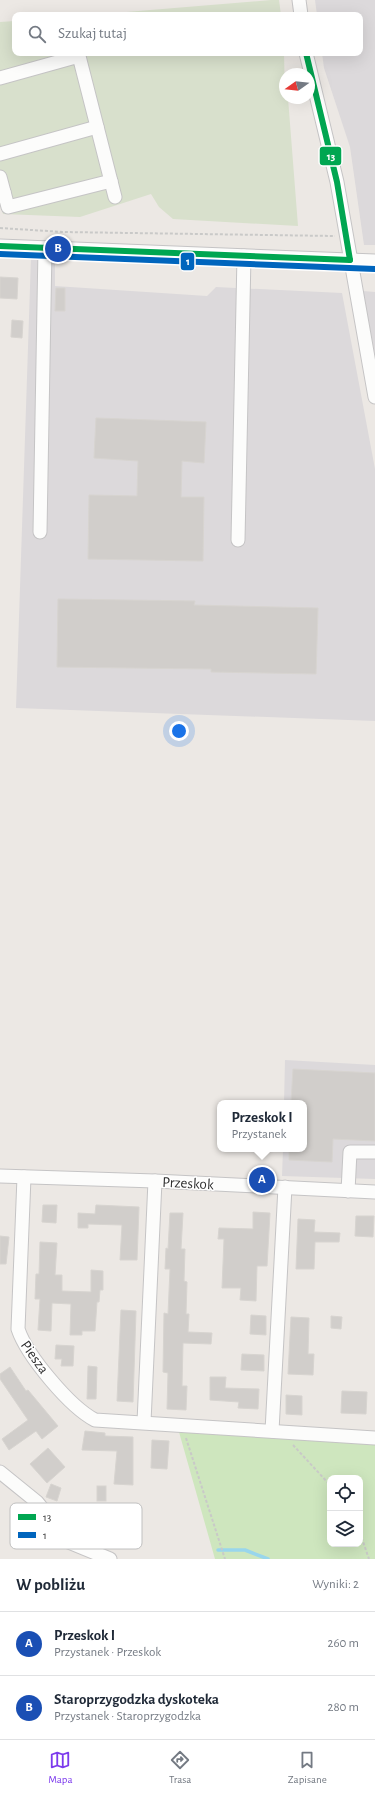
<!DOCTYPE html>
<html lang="pl">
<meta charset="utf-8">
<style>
:root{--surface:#fff;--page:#f2f2f3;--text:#1f2937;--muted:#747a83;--line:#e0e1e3;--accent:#7c3aed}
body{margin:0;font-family:"Alegreya Sans",sans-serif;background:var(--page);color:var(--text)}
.controls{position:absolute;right:12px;bottom:12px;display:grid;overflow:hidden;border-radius:8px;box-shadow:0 4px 16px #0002}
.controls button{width:36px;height:36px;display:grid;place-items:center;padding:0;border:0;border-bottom:1px solid var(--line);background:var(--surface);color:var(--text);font:20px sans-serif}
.compass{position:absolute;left:279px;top:68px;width:36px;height:36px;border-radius:50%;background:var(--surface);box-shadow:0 4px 16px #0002;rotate:255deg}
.you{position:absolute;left:179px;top:731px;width:14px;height:14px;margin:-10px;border:3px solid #fff;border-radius:50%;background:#1a73e8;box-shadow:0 0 0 6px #1a73e833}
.badge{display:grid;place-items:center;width:26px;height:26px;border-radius:50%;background:var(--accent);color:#fff;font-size:13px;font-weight:700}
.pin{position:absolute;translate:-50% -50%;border:2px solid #fff;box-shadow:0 1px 4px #0006}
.popup{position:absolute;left:217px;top:1100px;width:90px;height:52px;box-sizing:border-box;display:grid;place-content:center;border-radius:8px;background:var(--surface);filter:drop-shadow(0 1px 3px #0005);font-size:13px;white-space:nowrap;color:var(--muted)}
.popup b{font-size:15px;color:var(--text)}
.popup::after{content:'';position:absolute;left:50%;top:100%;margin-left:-8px;border:8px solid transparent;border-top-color:var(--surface)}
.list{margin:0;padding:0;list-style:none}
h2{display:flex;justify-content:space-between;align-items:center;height:52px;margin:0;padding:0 16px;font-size:17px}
h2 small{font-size:13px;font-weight:400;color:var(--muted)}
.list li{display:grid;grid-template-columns:26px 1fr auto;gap:12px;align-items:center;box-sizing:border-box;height:64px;padding:0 16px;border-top:1px solid var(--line)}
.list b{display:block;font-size:15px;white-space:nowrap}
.list p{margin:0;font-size:13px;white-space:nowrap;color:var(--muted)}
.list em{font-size:13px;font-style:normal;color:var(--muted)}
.icon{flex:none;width:22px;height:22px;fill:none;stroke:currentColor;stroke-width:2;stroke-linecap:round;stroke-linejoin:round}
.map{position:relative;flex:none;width:375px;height:1559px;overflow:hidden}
.search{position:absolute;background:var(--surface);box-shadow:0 4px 16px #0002;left:12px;right:12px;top:12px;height:44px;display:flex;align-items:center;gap:10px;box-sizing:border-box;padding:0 14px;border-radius:8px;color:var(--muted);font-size:15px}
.sheet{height:180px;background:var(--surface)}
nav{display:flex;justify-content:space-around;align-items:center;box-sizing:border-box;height:56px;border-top:1px solid var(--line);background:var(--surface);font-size:11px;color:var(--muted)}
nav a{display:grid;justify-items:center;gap:2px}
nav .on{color:var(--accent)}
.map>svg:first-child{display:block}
.industrial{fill:#dcd9db}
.green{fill:#cee6be;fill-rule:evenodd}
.cemetery{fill:#d8e0cc}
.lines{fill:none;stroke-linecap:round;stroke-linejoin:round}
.stream{stroke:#99d6ec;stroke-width:3.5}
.building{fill:#d1cecb;stroke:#d7d4d0}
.minor-casing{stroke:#c5c4c5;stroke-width:15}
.path{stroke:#c9c9c8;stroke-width:2;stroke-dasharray:3 2;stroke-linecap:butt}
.minor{stroke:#fcfcfb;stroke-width:13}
.bus-1-casing{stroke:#fff;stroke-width:9}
.bus-2-casing{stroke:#fff;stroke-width:9}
.bus-1{stroke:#00a651;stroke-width:6}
.bus-2{stroke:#0065bd;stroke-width:6}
.labels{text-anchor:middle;stroke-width:3;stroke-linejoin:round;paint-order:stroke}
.street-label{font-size:15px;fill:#2e2e2e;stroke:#fff}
.key{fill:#fff;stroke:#c0c0c0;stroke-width:1}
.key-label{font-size:11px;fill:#2e2e2e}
.line-badge{stroke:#fff;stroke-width:1.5}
.badge-label{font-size:11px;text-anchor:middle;font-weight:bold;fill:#fff}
</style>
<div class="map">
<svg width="375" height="1559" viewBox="0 0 375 1559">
<rect width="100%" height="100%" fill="#ece8e4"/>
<g class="industrial">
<path d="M315,0H375V245H364L350,147L324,68L322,53H360V15H317Z"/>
<path d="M31,257L55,259V286L207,296L216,287L342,293L375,469V721L16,708Z"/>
<path d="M363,291L375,292V355Z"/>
<path d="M285,1060L375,1065V1179L282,1176L283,1149H304V1103H284Z"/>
</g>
<path class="green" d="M179,1432L375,1444V1559H215ZM330,1478H360V1544H330Z"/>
<g class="cemetery">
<path d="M271,0H279L281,15H90Z"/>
<path d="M15,21V53H284L285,98H288L298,226L173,219L159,207L151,194L80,217L3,214L0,201V22Z"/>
</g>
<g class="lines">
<path class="stream" d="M218,1550H245L268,1559"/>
</g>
<g class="building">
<path d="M0,277L18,278L17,299L0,298Z"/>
<path d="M56,288H65V311H55Z"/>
<path d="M12,320L23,321L22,338L11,337Z"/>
<path d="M96,418L206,422L204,463L182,461L181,497H204L203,561L88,559L89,495L137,496L138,461L94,458Z"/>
<path d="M58,599L195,601L194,605L318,608L316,674L211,672V669L57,667Z"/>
<path d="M293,1069L375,1073V1141L333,1139L332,1162L289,1160V1149H304V1103H291Z"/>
<path d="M43,1205H57L56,1223L42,1222Z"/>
<path d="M96,1205L139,1207L137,1260H120L122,1225L88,1224V1228H78V1213L95,1214Z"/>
<path d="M253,1212L270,1213L267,1266H257L256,1301L240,1300L241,1288H222L224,1239H218L219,1228L253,1229Z"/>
<path d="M170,1213H183L181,1249H185L184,1281L187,1282L186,1314H189L188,1332L212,1333L211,1344L183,1343L182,1386H187L186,1410L167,1409L168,1373L163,1372L164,1313L168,1314L170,1269H165L166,1248L168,1249Z"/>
<path d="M356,1216H374L373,1237L355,1236Z"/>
<path d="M298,1219L315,1220L314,1232L340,1233L339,1242H315L314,1269H296Z"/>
<path d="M0,1236L9,1237L6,1264H0Z"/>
<path d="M40,1242L57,1243L55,1275H62V1291L91,1292V1270L103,1271V1290H100L99,1302H97L95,1331H82V1335H70L71,1304L52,1303L51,1331L38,1330L40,1299H35L36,1274H39Z"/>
<path d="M121,1310L136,1311L133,1402L117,1401Z"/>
<path d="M251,1315L266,1316V1335L250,1334Z"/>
<path d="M331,1316L342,1317L341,1329L331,1328Z"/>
<path d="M291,1317L309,1318L308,1354H314L313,1375L288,1374Z"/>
<path d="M56,1345L74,1346L73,1366H61L62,1359H55Z"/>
<path d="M242,1354L264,1355V1371L241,1370Z"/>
<path d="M88,1366L97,1367L96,1399H87Z"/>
<path d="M10,1367L26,1391L28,1390L58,1426L42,1439L36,1431L9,1450L2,1439L28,1420L0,1379V1374Z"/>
<path d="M210,1377H226L225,1388L259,1389L258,1409L238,1408L239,1402L210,1400Z"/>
<path d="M342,1391L367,1392L366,1414L341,1413Z"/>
<path d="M286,1395L302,1396V1415L286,1414Z"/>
<path d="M85,1431L105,1433V1436L133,1437V1485L114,1484L117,1451L82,1450Z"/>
<path d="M152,1440L169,1441L167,1469L151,1468Z"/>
<path d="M48,1448L65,1467L47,1483L30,1464Z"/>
<path d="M51,1484L61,1488L57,1501L46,1497Z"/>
<rect x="97" y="1486" width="9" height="15"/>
</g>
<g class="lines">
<defs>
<g id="minor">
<path d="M299,0L301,15"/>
<path d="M306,53L337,182L375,397"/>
<path d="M0,78L79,56L115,197"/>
<path d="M0,154L97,127"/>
<path d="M0,177L4,192L0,196"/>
<path d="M4,192L8,207L111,181"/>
<path d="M0,246L375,261"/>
<path d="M40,532L45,248"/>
<path d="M238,540L244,256"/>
<path d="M0,1176L155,1181L375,1192"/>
<path d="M24,1177L18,1329C27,1356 70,1407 95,1420L375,1438"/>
<path d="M348,1191L350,1152H375"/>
<path d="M144,1422L155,1181"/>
<path d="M272,1431L285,1187"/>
<path d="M0,1472L37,1502L46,1513L59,1538L110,1559"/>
</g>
</defs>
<use href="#minor" class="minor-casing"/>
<g class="path">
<path d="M0,228L63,232L335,236"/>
<path d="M186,1438L225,1559"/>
<path d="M293,1445L330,1485"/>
<path d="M360,1533L369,1559"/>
</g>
<use href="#minor" class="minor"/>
<defs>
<g id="bus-1">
<path d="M306,53L337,182L350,260"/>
<path d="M0,246L350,260"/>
</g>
<path id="bus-2" d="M0,254L375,269"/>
</defs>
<use href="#bus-1" class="bus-1-casing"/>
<use href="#bus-2" class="bus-2-casing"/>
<use href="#bus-1" class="bus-1"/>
<use href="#bus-2" class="bus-2"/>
</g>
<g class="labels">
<g class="street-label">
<text transform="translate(188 1183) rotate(3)" y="5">Przeskok</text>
<text transform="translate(35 1357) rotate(55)" y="5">Piesza</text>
</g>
</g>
<rect x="10" y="1503" width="132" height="46" rx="6" class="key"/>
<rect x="18" y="1514" width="18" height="6" fill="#00a651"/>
<rect x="18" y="1532" width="18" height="6" fill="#0065bd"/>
<g class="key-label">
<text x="43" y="1521">13</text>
<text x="43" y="1539">1</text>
</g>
<g class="line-badge">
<rect x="319" y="146" width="23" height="20" rx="4" fill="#00a651"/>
<rect x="180" y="252" width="15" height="19" rx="4" fill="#0065bd"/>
</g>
<g class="badge-label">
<text x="331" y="160">13</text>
<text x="188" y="265">1</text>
</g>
</svg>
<div class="controls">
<button><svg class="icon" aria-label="locate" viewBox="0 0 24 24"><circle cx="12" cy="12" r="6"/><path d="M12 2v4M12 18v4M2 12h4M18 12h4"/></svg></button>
<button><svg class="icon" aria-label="layers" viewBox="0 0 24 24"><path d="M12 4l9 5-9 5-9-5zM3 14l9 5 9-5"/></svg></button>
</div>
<svg class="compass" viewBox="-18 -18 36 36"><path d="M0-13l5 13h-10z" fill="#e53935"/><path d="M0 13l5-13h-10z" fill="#747a83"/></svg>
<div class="you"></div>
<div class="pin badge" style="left:262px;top:1180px;background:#1a4fb4">A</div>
<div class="popup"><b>Przeskok I</b>Przystanek</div>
<div class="pin badge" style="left:58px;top:249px;background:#1a4fb4">B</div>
<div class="search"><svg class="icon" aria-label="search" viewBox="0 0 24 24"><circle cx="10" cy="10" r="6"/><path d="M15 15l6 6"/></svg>Szukaj tutaj</div>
</div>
<section class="sheet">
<h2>W pobliżu<small>Wyniki: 2</small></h2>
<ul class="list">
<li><span class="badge" style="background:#1a4fb4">A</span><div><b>Przeskok I</b><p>Przystanek · Przeskok</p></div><em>260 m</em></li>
<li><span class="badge" style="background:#1a4fb4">B</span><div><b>Staroprzygodzka dyskoteka</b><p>Przystanek · Staroprzygodzka</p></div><em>280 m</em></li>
</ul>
</section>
<nav>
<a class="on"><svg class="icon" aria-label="map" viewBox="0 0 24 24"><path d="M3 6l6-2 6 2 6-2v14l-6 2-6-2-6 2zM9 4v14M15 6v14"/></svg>Mapa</a>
<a><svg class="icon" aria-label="directions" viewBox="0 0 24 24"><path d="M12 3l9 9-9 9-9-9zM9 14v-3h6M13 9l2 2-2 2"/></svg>Trasa</a>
<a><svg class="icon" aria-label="saved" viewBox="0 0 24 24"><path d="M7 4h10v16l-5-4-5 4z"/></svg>Zapisane</a>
</nav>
